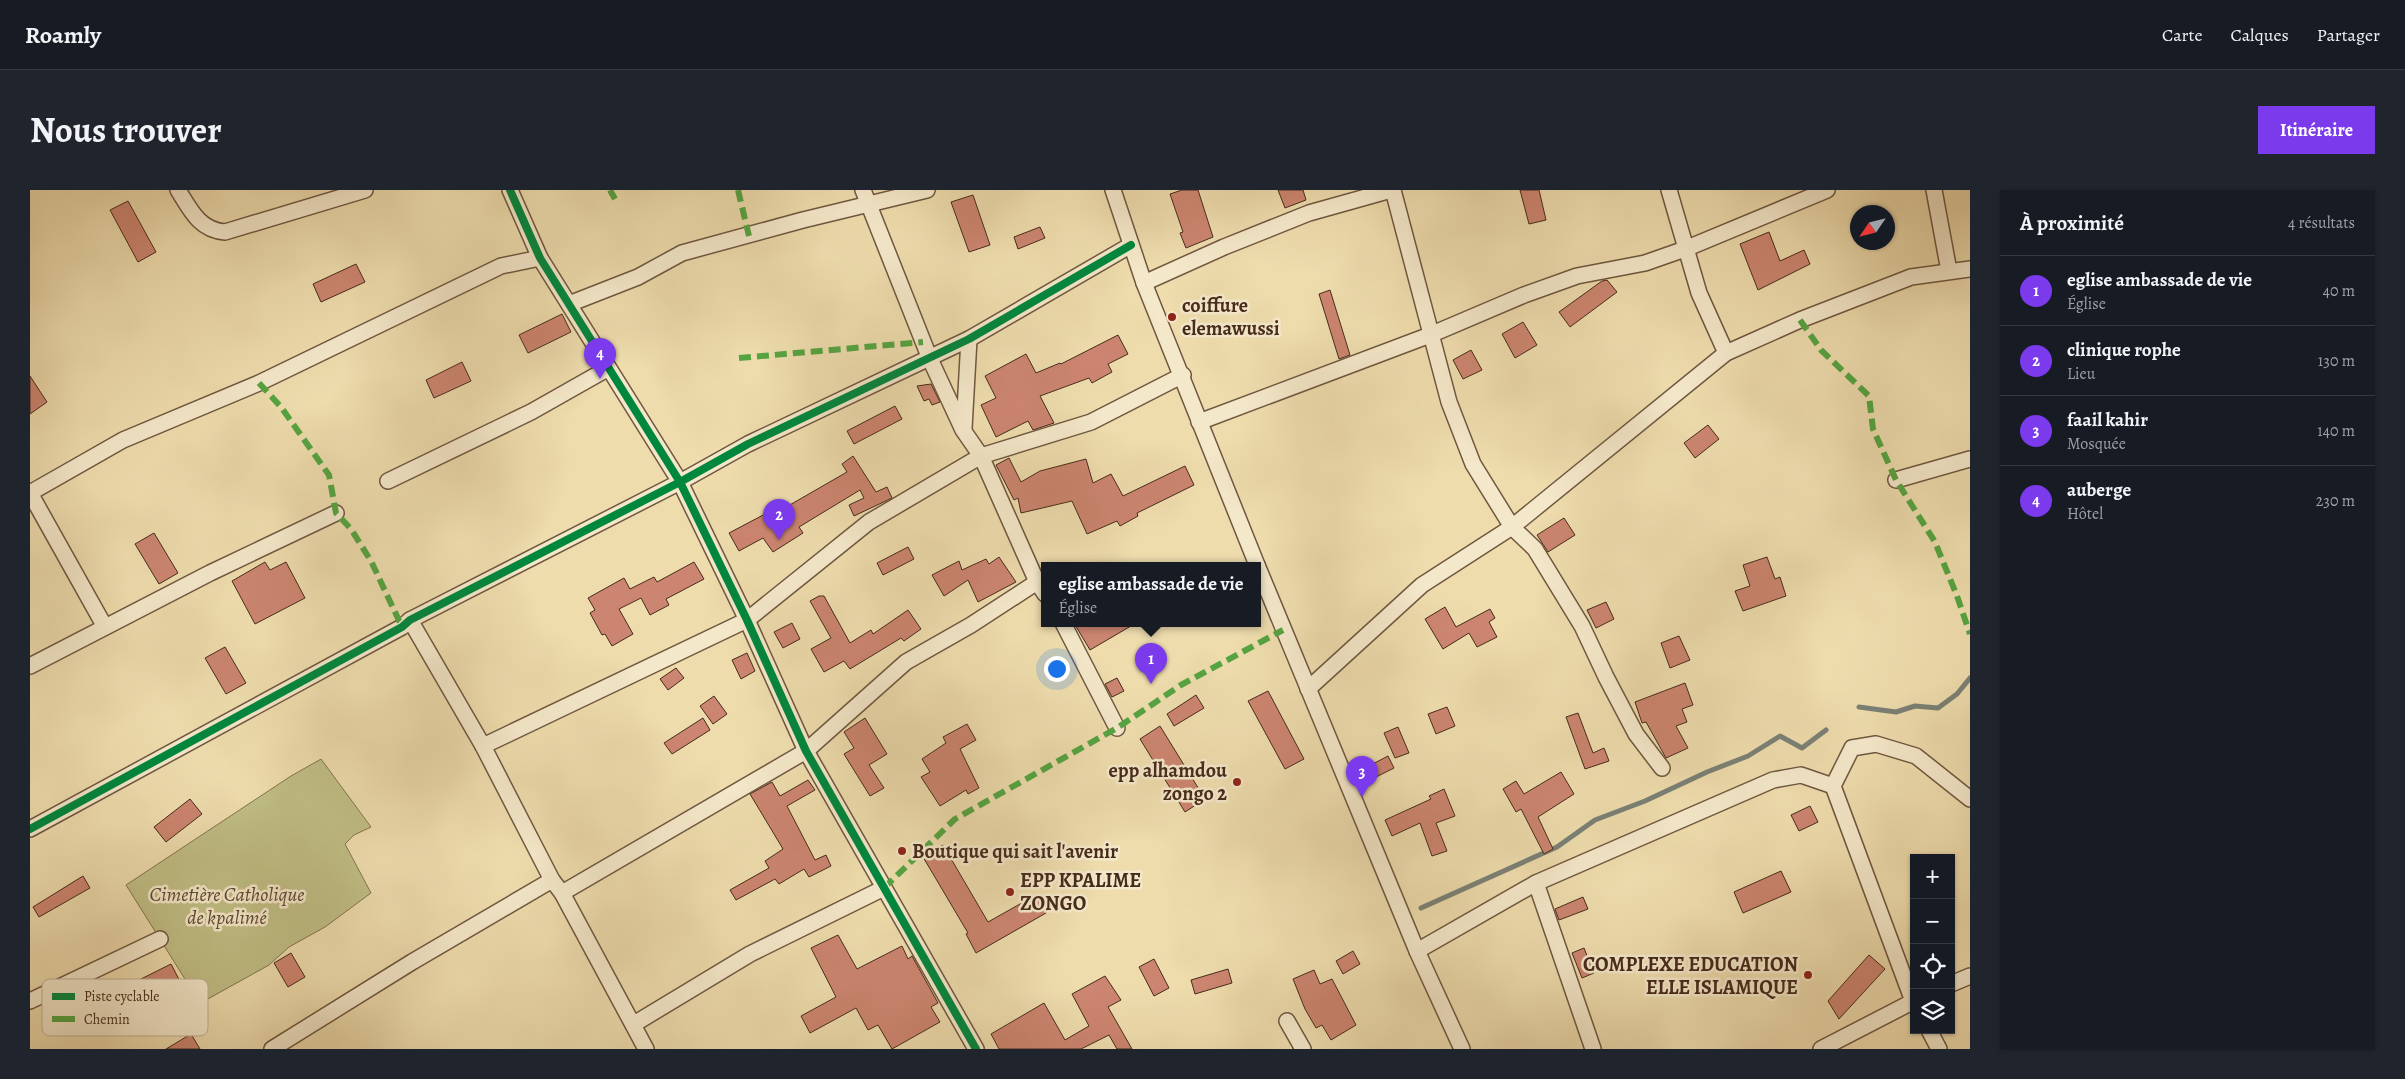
<!DOCTYPE html>
<html lang="fr">
<meta charset="utf-8">
<style>
:root{--surface:#171b24;--page:#20242c;--text:#f1f3f6;--muted:#9ea1a6;--line:#363941;--accent:#7c3aed}
body{margin:0;font-family:Alegreya,serif;background:var(--page);color:var(--text)}
.controls{position:absolute;right:15px;bottom:15px;display:grid;overflow:hidden;border-radius:0px;box-shadow:0 1px 4px #0004}
.controls button{width:45px;height:45px;display:grid;place-items:center;padding:0;border:0;border-bottom:1px solid var(--line);background:var(--surface);color:var(--text);font:25px sans-serif}
.compass{position:absolute;left:1820px;top:15px;width:45px;height:45px;border-radius:50%;background:var(--surface);box-shadow:0 1px 4px #0004;rotate:235deg}
.you{position:absolute;left:1026px;top:478px;width:18px;height:18px;margin:-12px;border:4px solid #fff;border-radius:50%;background:#1a73e8;box-shadow:0 0 0 8px #1a73e833}
.badge{display:grid;place-items:center;width:32px;height:32px;border-radius:50%;background:var(--accent);color:#fff;font-size:16px;font-weight:700}
.pin{position:absolute;translate:-50% -41px;filter:drop-shadow(0 1px 2px #0008)}
.pin::after{content:'';position:absolute;top:26px;width:18px;height:15px;background:inherit;clip-path:polygon(0 0,100% 0,50% 100%)}
.popup{position:absolute;left:1011px;top:372px;width:220px;height:65px;box-sizing:border-box;display:grid;place-content:center;border-radius:0px;background:var(--surface);filter:drop-shadow(0 1px 4px #0005);font-size:16px;white-space:nowrap;color:var(--muted)}
.popup b{font-size:19px;color:var(--text)}
.popup::after{content:'';position:absolute;left:50%;top:100%;margin-left:-10px;border:10px solid transparent;border-top-color:var(--surface)}
.list{margin:0;padding:0;list-style:none}
h2{display:flex;justify-content:space-between;align-items:center;height:65px;margin:0;padding:0 20px;font-size:21px}
h2 small{font-size:16px;font-weight:400;color:var(--muted)}
.list li{display:grid;grid-template-columns:32px 1fr auto;gap:15px;align-items:center;box-sizing:border-box;height:70px;padding:0 20px;border-top:1px solid var(--line)}
.list b{display:block;font-size:19px;white-space:nowrap}
.list p{margin:0;font-size:16px;white-space:nowrap;color:var(--muted)}
.list em{font-size:16px;font-style:normal;color:var(--muted)}
.icon{flex:none;width:28px;height:28px;fill:none;stroke:currentColor;stroke-width:2;stroke-linecap:round;stroke-linejoin:round}
.map{position:relative;flex:none;width:1940px;height:859px;overflow:hidden;border-radius:0px}
header{display:flex;align-items:center;gap:30px;box-sizing:border-box;height:70px;padding:0 25px;background:var(--surface);border-bottom:1px solid var(--line)}
header strong{font-size:24px}
nav{display:flex;gap:28px;margin-inline-start:auto;font-size:18px}
.intro{display:flex;align-items:center;justify-content:space-between;box-sizing:border-box;height:120px;padding:0 30px}
h1{margin:0;font-size:35px}
.button{padding:12px 22px;border-radius:0px;background:var(--accent);color:#fff;font-size:18px;font-weight:700}
main{display:flex;gap:30px;padding:0 30px}
aside{flex:1;background:var(--surface);border-radius:0px;box-shadow:0 1px 4px #0004}
.map>svg:first-child{display:block}
.green{fill:#c0be85;stroke:#837450}
.lines{fill:none;stroke-linecap:round;stroke-linejoin:round}
.stream{stroke:#7a8176;stroke-width:5}
.building{fill:#cc8570;stroke:#462b1c}
.minor-casing{stroke:#705740;stroke-width:18}
.minor{stroke:#f4e8ca;stroke-width:15}
.quiet{stroke:#55a441;stroke-width:6;stroke-dasharray:12 6;stroke-linecap:butt}
.cycleway-casing{stroke:#f4e8ca;stroke-width:11}
.cycleway{stroke:#00873e;stroke-width:8}
.poi-dot{fill:#8f2418;stroke:#f4e8ca;stroke-width:2}
.labels{text-anchor:middle;stroke-width:5;stroke-linejoin:round;paint-order:stroke}
.poi-label{font-size:20px;font-weight:bold;fill:#462b1c;stroke:#f4e8ca;text-anchor:start}
.park-label{font-size:20px;font-style:italic;fill:#5e4831;stroke:#f4e8ca}
.key{fill:#f4e8ca;stroke:#c0af96;stroke-width:1}
.key-label{font-size:14px;fill:#462b1c}
</style>
<header>
<strong>Roamly</strong>
<nav><a>Carte</a><a>Calques</a><a>Partager</a></nav>
</header>
<div class="intro"><h1>Nous trouver</h1><a class="button">Itinéraire</a></div>
<main>
<div class="map">
<svg width="1940" height="859" viewBox="0 0 1940 859">
<rect width="100%" height="100%" fill="#eedcad"/>
<filter id="stains"><feTurbulence type="fractalNoise" baseFrequency=".004" numOctaves="4"/><feColorMatrix values="0 0 0 0 .2 0 0 0 0 .09 0 0 0 0 .02 0 0 0 .5 -.17"/></filter>
<radialGradient id="worn" r=".72"><stop offset=".6" stop-color="#630" stop-opacity="0"/><stop offset="1" stop-color="#630" stop-opacity=".3"/></radialGradient>
<path class="green" d="M291,569L341,637L324,645L315,654L341,703L295,737L259,757L239,775L167,815L160,804L155,789L96,695L261,586Z"/>
<g class="lines">
<g class="stream">
<path d="M1829,517L1866,522L1885,516L1908,518L1927,504L1940,488"/>
<path d="M1391,718L1527,657L1565,630L1615,611L1677,582L1718,566L1750,546L1772,558L1796,540"/>
</g>
</g>
<g class="building">
<path d="M1152,0H1168L1183,47L1156,58L1150,43L1153,42L1140,4Z"/>
<path d="M1248,0H1273L1276,10L1255,18Z"/>
<path d="M1490,0H1509L1516,30L1499,34Z"/>
<path d="M943,5L960,55L939,62L921,12Z"/>
<path d="M98,11L126,62L108,72L80,20Z"/>
<path d="M1010,37L1015,48L988,59L984,47Z"/>
<path d="M1739,42L1750,71L1774,60L1780,74L1728,100L1710,54Z"/>
<path d="M326,74L335,92L291,112L283,94Z"/>
<path d="M1577,90L1587,102L1540,137L1529,122L1572,91Z"/>
<path d="M1300,100L1320,165L1309,169L1289,104Z"/>
<path d="M532,124L541,142L498,163L489,145Z"/>
<path d="M1493,132L1507,155L1485,168L1472,144Z"/>
<path d="M1088,145L1098,164L1078,174L1082,182L1062,193L1059,188L1010,206L1024,233L1003,240L998,231L966,247L951,215L966,208L955,186L996,164L1006,183L1030,173L1031,174Z"/>
<path d="M1441,160L1452,180L1433,189L1423,170Z"/>
<path d="M432,172L441,191L404,208L396,190Z"/>
<path d="M0,186L17,212L0,224Z"/>
<path d="M901,194L910,212L902,215L899,209L894,211L887,196Z"/>
<path d="M865,216L872,229L824,254L817,241Z"/>
<path d="M1678,235L1689,249L1665,268L1654,253Z"/>
<path d="M823,266L846,302L857,297L862,308L824,326L819,315L834,308L830,300L769,337L773,343L743,362L733,348L709,361L699,343L756,313L758,316L817,282L812,274Z"/>
<path d="M979,268L991,292L1010,281L1056,269L1063,293L1081,284L1093,306L1155,276L1164,295L1107,323L1108,326L1090,336L1087,331L1057,344L1042,311L991,323L988,308L984,310L966,275Z"/>
<path d="M1534,328L1545,345L1518,362L1507,345Z"/>
<path d="M124,343L148,383L129,394L105,354Z"/>
<path d="M878,357L884,369L853,385L847,373Z"/>
<path d="M969,367L986,392L948,412L938,390L914,406L902,385L929,371L932,380L956,369L959,374Z"/>
<path d="M1737,367L1745,389L1750,387L1756,406L1713,421L1705,401L1720,396L1713,375Z"/>
<path d="M235,372L240,380L256,372L275,408L225,434L202,391Z"/>
<path d="M664,372L674,389L636,409L639,415L620,425L611,408L589,419L603,444L582,456L575,444L572,445L560,423L565,420L558,408L594,388L600,399L624,387L627,392Z"/>
<path d="M789,406H794L820,453L841,440L843,444L878,420L891,439L874,451L871,448L820,479L814,471L794,482L781,459L801,448L780,411Z"/>
<path d="M1576,412L1584,429L1566,438L1557,420Z"/>
<path d="M1415,417L1426,437L1460,419L1465,428L1459,432L1467,447L1447,457L1439,443L1413,459L1395,429Z"/>
<path d="M762,433L770,449L753,458L744,442Z"/>
<path d="M1044,433H1106L1060,460Z"/>
<path d="M1649,446L1660,470L1640,478L1631,453Z"/>
<path d="M195,457L216,493L196,504L175,468Z"/>
<path d="M717,463L725,481L711,489L702,470Z"/>
<path d="M646,478L654,488L638,500L630,489Z"/>
<path d="M1087,488L1094,501L1082,507L1075,494Z"/>
<path d="M1655,493L1663,515L1652,519L1657,532L1646,536L1658,558L1636,568L1616,532L1612,533L1605,512Z"/>
<path d="M1238,501L1274,569L1255,579L1218,511Z"/>
<path d="M1166,505L1174,518L1144,536L1137,524Z"/>
<path d="M684,506L697,524L683,534L670,516Z"/>
<path d="M1417,517L1425,536L1406,544L1398,524Z"/>
<path d="M1548,523L1563,563L1574,558L1579,571L1555,579L1536,527Z"/>
<path d="M673,528L680,540L642,564L634,553Z"/>
<path d="M835,528L857,564L839,575L854,598L840,606L814,564L824,558L814,542Z"/>
<path d="M937,534L946,550L930,559L949,598L938,604L936,600L910,616L891,587L900,582L892,569L916,553L913,547Z"/>
<path d="M1130,536L1175,609L1155,622L1110,549Z"/>
<path d="M1368,537L1379,563L1365,568L1354,543Z"/>
<path d="M1358,566L1364,578L1344,588L1337,577Z"/>
<path d="M1531,582L1544,604L1508,627L1523,659L1514,664L1491,619L1486,622L1473,599L1486,591L1494,604Z"/>
<path d="M778,590L785,600L757,616L785,670L796,665L801,676L779,687L774,679L749,694L745,689L706,710L700,700L739,678L735,671L753,659L720,604L742,592L750,606Z"/>
<path d="M1414,599L1425,626L1406,633L1417,661L1402,666L1390,633L1362,646L1355,630L1401,609L1399,606Z"/>
<path d="M160,609L172,624L136,652L124,637Z"/>
<path d="M1780,616L1788,632L1769,641L1761,625Z"/>
<path d="M913,655L958,732L1006,705L1016,723L946,763L936,744L938,743L893,667Z"/>
<path d="M1751,681L1761,702L1713,723L1704,702Z"/>
<path d="M53,686L60,698L9,727L3,717Z"/>
<path d="M1553,707L1558,719L1529,730L1525,719Z"/>
<path d="M808,745L827,779L872,756L878,769L882,766L908,813L901,817L910,832L862,859L848,835L838,840L826,818L780,843L771,826L806,807L781,758Z"/>
<path d="M1554,758L1564,783L1552,788L1542,763Z"/>
<path d="M1323,761L1330,774L1313,784L1306,771Z"/>
<path d="M261,763L275,787L258,797L244,773Z"/>
<path d="M1839,765L1855,779L1809,829L1798,811Z"/>
<path d="M1124,769L1139,798L1124,806L1109,777Z"/>
<path d="M141,774L156,803L118,823L101,794Z"/>
<path d="M1198,779L1202,793L1165,804L1161,790Z"/>
<path d="M1284,780L1290,794L1302,789L1326,835L1301,850L1292,835L1286,838L1275,819L1263,789Z"/>
<path d="M1075,786L1091,810L1078,817L1102,859H1087L1079,845L1051,859H969L961,844L1014,813L1035,850L1059,836L1042,804Z"/>
<path d="M161,844L170,859H136Z"/>
</g>
<g class="lines">
<defs>
<g id="minor">
<path d="M148,0C160,19 169,40 195,42L335,0"/>
<path d="M480,0L510,68L650,292L717,430L776,561L946,859"/>
<path d="M833,0L900,169L933,240L951,266L1007,392L1015,404"/>
<path d="M1083,0L1114,93L1227,375"/>
<path d="M1363,0L1419,212L1443,274L1482,337L1505,359L1552,436L1576,487L1606,544L1632,578"/>
<path d="M1639,0L1669,103L1696,163"/>
<path d="M1904,0L1919,81"/>
<path d="M1114,93L1194,57L1279,23L1361,0"/>
<path d="M539,114L608,87L652,63L773,30L897,0"/>
<path d="M1169,232L1400,145L1494,105L1547,86L1615,73L1655,59L1797,0"/>
<path d="M934,238L939,149"/>
<path d="M1866,290L1940,269"/>
<path d="M358,291L501,222L577,179"/>
<path d="M0,303L93,250L229,193L471,76L510,68"/>
<path d="M0,303L75,437"/>
<path d="M1227,375L1387,761L1432,859"/>
<path d="M380,430L453,556L522,690L532,703L616,859"/>
<path d="M1033,433L1087,538"/>
<path d="M0,476L180,383L306,323"/>
<path d="M1278,499L1392,395L1482,337L1696,163L1770,130L1881,87L1940,79"/>
<path d="M453,556L717,430L839,332L951,266L1061,232L1153,185"/>
<path d="M0,639L372,437L380,430L650,292L718,254L939,149L1101,55"/>
<path d="M1506,693L1563,859"/>
<path d="M532,703L776,561L876,472L941,435L1007,392"/>
<path d="M1387,761L1506,693L1743,590L1771,585L1803,596"/>
<path d="M1921,794L1940,786"/>
<path d="M0,811L130,749"/>
<path d="M1884,814L1803,596L1822,558L1846,554L1886,566L1940,609"/>
<path d="M1257,831L1273,859"/>
<path d="M604,834L720,764L854,698"/>
<path d="M1899,840L1909,859"/>
<path d="M242,859L382,772L522,690"/>
<path d="M1791,859L1884,811"/>
</g>
</defs>
<use href="#minor" class="minor-casing"/>
<use href="#minor" class="minor"/>
<g class="quiet">
<path d="M580,0L585,9"/>
<path d="M708,0L719,46"/>
<path d="M1770,130L1791,160L1839,206L1843,239L1866,290L1905,352L1927,406L1940,444"/>
<path d="M709,168L893,152"/>
<path d="M229,193L251,217L299,285L306,323L321,339L341,371L372,437"/>
<path d="M854,698L925,629L1087,538L1151,495L1253,440"/>
</g>
<defs>
<g id="cycleway">
<path d="M480,0L510,68L650,292L717,430L776,561L946,859"/>
<path d="M0,639L372,437L380,430L650,292L718,254L939,149L1101,55"/>
</g>
</defs>
<use href="#cycleway" class="cycleway-casing"/>
<use href="#cycleway" class="cycleway"/>
</g>
<g class="poi-dot">
<circle cx="1142" cy="127" r="5"/>
<circle cx="1207" cy="592" r="5"/>
<circle cx="872" cy="661" r="5"/>
<circle cx="980" cy="702" r="5"/>
<circle cx="1778" cy="785" r="5"/>
</g>
<g class="labels">
<g class="poi-label">
<text x="1152" y="122">coiffure<tspan x="1152" dy="23">elemawussi</tspan></text>
<text x="1197" y="587" text-anchor="end">epp alhamdou<tspan x="1197" dy="23">zongo 2</tspan></text>
<text x="882" y="668">Boutique qui sait l'avenir</text>
<text x="990" y="697">EPP KPALIME<tspan x="990" dy="23">ZONGO</tspan></text>
<text x="1768" y="781" text-anchor="end">COMPLEXE EDUCATION<tspan x="1768" dy="23">ELLE ISLAMIQUE</tspan></text>
</g>
<g class="park-label">
<text x="197" y="711">Cimetière Catholique<tspan x="197" dy="23">de kpalimé</tspan></text>
</g>
</g>
<rect x="12" y="789" width="166" height="57" rx="8" class="key"/>
<rect x="22" y="803" width="23" height="7" fill="#00873e"/>
<rect x="22" y="826" width="23" height="6" fill="#55a441"/>
<g class="key-label">
<text x="54" y="811">Piste cyclable</text>
<text x="54" y="834">Chemin</text>
</g>
<rect width="100%" height="100%" filter="url(#stains)"/>
<rect width="100%" height="100%" fill="url(#worn)"/>
</svg>
<div class="controls">
<button>+</button>
<button>−</button>
<button><svg class="icon" aria-label="locate" viewBox="0 0 24 24"><circle cx="12" cy="12" r="6"/><path d="M12 2v4M12 18v4M2 12h4M18 12h4"/></svg></button>
<button><svg class="icon" aria-label="layers" viewBox="0 0 24 24"><path d="M12 4l9 5-9 5-9-5zM3 14l9 5 9-5"/></svg></button>
</div>
<svg class="compass" viewBox="-18 -18 36 36"><path d="M0-13l5 13h-10z" fill="#e53935"/><path d="M0 13l5-13h-10z" fill="#9ea1a6"/></svg>
<div class="you"></div>
<div class="pin badge" style="left:1121px;top:494px">1</div>
<div class="popup"><b>eglise ambassade de vie</b>Église</div>
<div class="pin badge" style="left:749px;top:350px">2</div>
<div class="pin badge" style="left:1332px;top:607px">3</div>
<div class="pin badge" style="left:570px;top:189px">4</div>
</div>
<aside>
<h2>À proximité<small>4 résultats</small></h2>
<ul class="list">
<li><span class="badge">1</span><div><b>eglise ambassade de vie</b><p>Église</p></div><em>40 m</em></li>
<li><span class="badge">2</span><div><b>clinique rophe</b><p>Lieu</p></div><em>130 m</em></li>
<li><span class="badge">3</span><div><b>faail kahir</b><p>Mosquée</p></div><em>140 m</em></li>
<li><span class="badge">4</span><div><b>auberge</b><p>Hôtel</p></div><em>230 m</em></li>
</ul>
</aside>
</main>
